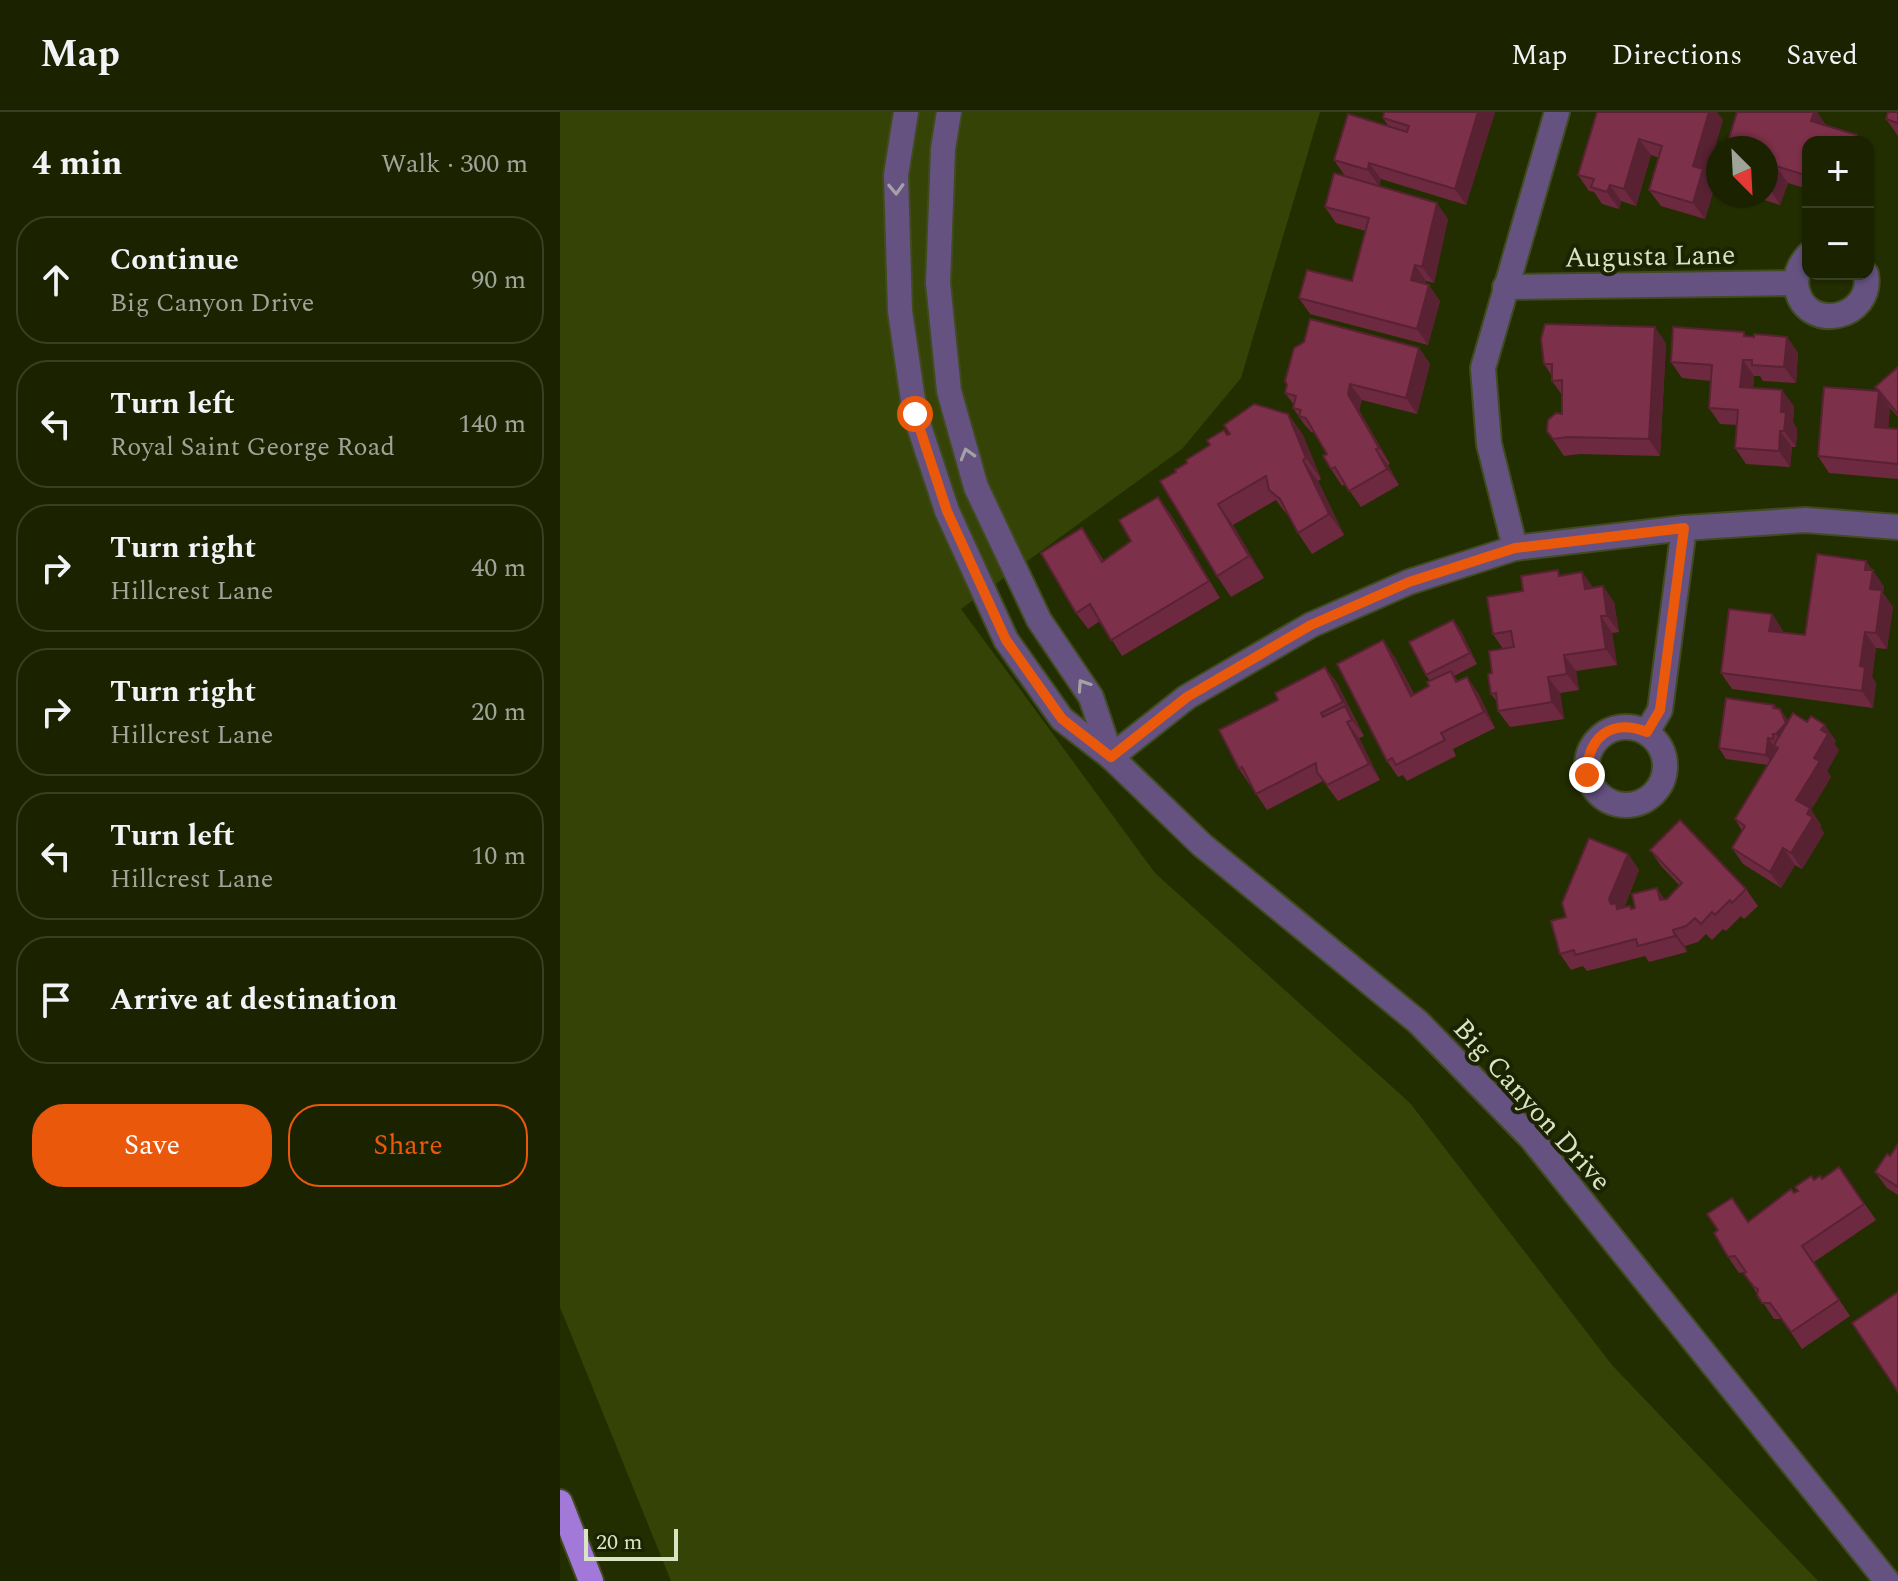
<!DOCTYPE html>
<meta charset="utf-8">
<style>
:root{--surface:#1a2200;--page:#272f0f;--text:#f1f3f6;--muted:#9fa499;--line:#383f22;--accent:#ea580c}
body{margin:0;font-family:Spectral,serif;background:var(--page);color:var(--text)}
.controls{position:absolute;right:24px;top:24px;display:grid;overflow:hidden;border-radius:16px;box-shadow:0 2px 6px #0004}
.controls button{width:72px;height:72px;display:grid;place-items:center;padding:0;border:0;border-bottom:2px solid var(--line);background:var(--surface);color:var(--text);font:40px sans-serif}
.compass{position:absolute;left:1146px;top:24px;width:72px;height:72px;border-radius:50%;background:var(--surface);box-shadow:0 2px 6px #0004;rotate:156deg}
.scale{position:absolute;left:24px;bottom:20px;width:94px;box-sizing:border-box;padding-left:8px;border:4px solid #d9e4c3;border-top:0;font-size:22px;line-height:28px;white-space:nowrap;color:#d9e4c3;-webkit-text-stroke:6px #1b2303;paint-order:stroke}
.stop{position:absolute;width:24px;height:24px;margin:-18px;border:6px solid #ea580c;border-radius:50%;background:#fff}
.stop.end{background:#ea580c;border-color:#fff;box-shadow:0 2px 8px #0008}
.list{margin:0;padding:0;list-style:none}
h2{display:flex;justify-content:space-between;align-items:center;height:104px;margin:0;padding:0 32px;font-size:34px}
h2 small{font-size:26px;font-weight:400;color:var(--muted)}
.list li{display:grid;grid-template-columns:52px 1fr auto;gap:24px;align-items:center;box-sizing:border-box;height:128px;margin:0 16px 16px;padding:0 16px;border:2px solid var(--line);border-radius:32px}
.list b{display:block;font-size:30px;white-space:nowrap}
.list p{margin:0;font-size:26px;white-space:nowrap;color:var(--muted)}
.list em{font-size:26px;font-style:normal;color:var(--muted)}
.actions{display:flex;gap:16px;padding:24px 32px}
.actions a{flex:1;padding:18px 0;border:2px solid var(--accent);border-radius:32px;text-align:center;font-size:28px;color:var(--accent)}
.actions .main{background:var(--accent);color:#fff}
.icon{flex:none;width:44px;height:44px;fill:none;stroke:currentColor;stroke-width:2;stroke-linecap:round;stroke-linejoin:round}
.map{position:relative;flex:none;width:1338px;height:1469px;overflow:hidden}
header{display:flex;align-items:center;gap:48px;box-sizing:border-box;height:112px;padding:0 40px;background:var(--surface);border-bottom:2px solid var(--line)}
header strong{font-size:38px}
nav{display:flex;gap:44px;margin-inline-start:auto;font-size:28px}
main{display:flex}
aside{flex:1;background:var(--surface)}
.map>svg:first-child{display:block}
.green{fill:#354306}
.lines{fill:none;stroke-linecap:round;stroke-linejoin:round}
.minor-casing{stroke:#404b1f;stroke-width:28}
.major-casing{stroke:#404b1f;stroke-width:28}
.minor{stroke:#655281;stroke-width:24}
.major{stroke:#a278d9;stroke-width:24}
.wall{fill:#6c293f}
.shaded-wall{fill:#582233}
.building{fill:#7d3049;stroke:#582233;stroke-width:2}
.oneway{stroke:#a5a2a5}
.route{stroke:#ea580c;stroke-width:10}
.labels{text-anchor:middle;stroke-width:8;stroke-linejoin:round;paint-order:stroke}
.street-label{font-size:28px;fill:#d9e4c3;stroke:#1b2303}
</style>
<header>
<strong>Map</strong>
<nav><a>Map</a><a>Directions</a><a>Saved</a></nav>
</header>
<main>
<aside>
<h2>4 min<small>Walk · 300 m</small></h2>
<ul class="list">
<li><svg class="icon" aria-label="ahead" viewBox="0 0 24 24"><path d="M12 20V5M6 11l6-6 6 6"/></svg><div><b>Continue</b><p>Big Canyon Drive</p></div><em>90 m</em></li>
<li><svg class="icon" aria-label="left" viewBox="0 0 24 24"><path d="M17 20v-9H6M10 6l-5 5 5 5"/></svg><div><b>Turn left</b><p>Royal Saint George Road</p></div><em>140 m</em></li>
<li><svg class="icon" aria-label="right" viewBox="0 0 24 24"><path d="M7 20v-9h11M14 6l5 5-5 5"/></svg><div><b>Turn right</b><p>Hillcrest Lane</p></div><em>40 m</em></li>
<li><svg class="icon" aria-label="right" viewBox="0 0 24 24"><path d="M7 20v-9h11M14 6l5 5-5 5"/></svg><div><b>Turn right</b><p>Hillcrest Lane</p></div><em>20 m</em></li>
<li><svg class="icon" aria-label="left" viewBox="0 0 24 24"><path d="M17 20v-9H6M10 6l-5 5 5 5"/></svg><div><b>Turn left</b><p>Hillcrest Lane</p></div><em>10 m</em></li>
<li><svg class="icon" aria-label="arrive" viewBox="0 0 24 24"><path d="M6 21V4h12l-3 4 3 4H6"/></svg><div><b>Arrive at destination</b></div></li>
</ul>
<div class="actions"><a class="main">Save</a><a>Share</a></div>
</aside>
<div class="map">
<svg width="1338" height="1469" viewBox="0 0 1338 1469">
<rect width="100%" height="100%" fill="#232e00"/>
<path class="green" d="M0,0H760L681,266L622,337L401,497L595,761L850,991L1052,1253L1258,1469H111L0,1195Z"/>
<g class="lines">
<defs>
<g id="minor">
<path d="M346,0L336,63L340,199L355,302L387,399L446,528L502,607L551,645L642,733L858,910L972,1027L1327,1469"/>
<path d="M389,0L383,37L378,171L389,279L416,375L479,508L531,585L551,645"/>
<path d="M1248,143C1239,153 1234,164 1237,178C1248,222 1314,206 1306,162"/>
<path d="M945,175L1236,171"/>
<path d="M955,436L929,332L923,256L997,0"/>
<circle cx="1066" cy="654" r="39"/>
<path d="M1087,620L1100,598L1124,416"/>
<path d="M551,645L627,585L751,513L849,470L955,436L1124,416L1245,408L1338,415"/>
</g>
<path id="major" d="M0,1390L31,1469"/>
</defs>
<use href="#minor" class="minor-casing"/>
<use href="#major" class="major-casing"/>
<use href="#minor" class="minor"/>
<use href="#major" class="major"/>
</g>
<g class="wall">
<path d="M935,0L906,93L821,67L819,74L785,64L774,48L829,15L823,6Z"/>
<path d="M1037,0L1163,8L1147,61L1155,73L1145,107L1101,94L1089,78L1099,46L1091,43L1076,94L1061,89L1059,97L1042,92L1034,80L1029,79L1018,63Z"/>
<path d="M1177,0H1257L1266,14L1248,30V77L1228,71L1220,93L1192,84H1206V36Z"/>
<path d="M1338,0V24L1326,7Z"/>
<path d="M765,95L888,107L874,171L866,169L865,172L880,189L868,233L750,202L739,186L792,169L806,119L776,111Z"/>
<path d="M1187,225H1227L1238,241L1236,271L1203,269L1200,264H1194L1193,276L1234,294L1233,310L1237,317L1236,335H1232L1230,355L1186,352L1175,336L1177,313L1160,312L1149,296L1151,269L1122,266L1111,250Z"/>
<path d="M744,230L859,236L870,252L857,302L802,288L799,298L830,352L828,353L839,373L801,395L785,372L782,374L771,357L767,342L755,321L751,320L744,312L733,296L734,293L725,281Z"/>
<path d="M1106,231L1100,344L1020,342L1004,344L987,319L1002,302V283L992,269V264L984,252Z"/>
<path d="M1338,255V305L1330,296L1328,316L1338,317V367L1269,361L1258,344L1318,279Z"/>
<path d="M728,302L743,323L761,367L758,369L784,423L752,442L738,421L728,403L724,399L716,388L673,413L704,466L671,485L657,464L616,360L627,351L667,323Z"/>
<path d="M610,401L660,486L562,544L540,509L528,517L516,501L522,416L544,449Z"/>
<path d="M1306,449L1324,475L1323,481L1333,495L1327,537L1316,536L1312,565L1316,571L1313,596L1172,577L1161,561L1212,502L1223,519V520L1245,523Z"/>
<path d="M1022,460L1033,476L1054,490L1059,520L1052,521L1057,553L1016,559L1019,578L1000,581L1004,607L950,615L938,599L937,590L931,582L932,561L943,537L933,522L963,479L1001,464Z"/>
<path d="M893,508L901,519L917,552L894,564L898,569L907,565L918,581L935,616L893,637L896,644L847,669L843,663L838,665L827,649L834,544L854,582L869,574L870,569L866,563Z"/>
<path d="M765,555L777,571L804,624L799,626L820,668L778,689L763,669L707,698L679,657L718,588Z"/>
<path d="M1214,593L1228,609L1276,629L1274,632L1279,638L1267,659L1271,665L1251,698L1261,713L1260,715L1264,721L1242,757L1235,753L1221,776L1183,752L1172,736L1182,719L1175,707L1208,653L1166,647L1159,636Z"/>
<path d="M1090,738L1186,777L1198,794L1184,807L1181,804L1166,819L1163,817L1152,828L1146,822L1138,830L1125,834L1127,840L1089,850L1085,844L1027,859L1023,854L1011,858L1000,842L1006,805L1068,742L1079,758L1064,796L1070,794L1072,797L1107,787L1120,774L1101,754Z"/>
<path d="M1338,1032V1083L1327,1076L1315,1060L1330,1044Z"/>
<path d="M1279,1055L1316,1108L1254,1150L1290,1204L1242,1237L1222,1207H1214L1184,1162L1186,1160L1179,1161L1168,1145L1158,1118L1189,1109L1254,1068L1262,1067Z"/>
</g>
<g class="shaded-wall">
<path d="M918,0H935L906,93L895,77Z"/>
<path d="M1149,0H1157L1163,8L1147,61L1155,73L1145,107L1133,91V54Z"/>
<path d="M1254,0H1257L1266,13L1251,9Z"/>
<path d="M1297,23L1302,30H1295Z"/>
<path d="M1079,27L1091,43L1076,94L1064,77Z"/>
<path d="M809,51L821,67L819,74L808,58Z"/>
<path d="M1216,54L1228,71L1220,93L1209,76Z"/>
<path d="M1050,73L1061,89L1059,97L1047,80Z"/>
<path d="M877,91L888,107L874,171L862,155Z"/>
<path d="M855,153L866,169L862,184L851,168Z"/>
<path d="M869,173L880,189L868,233L857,217Z"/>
<path d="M1095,215L1106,231L1100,344L1089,327Z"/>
<path d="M1227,225L1238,241L1236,271L1224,255Z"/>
<path d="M859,236L870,252L857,302L846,286Z"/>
<path d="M1183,248L1194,264L1192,291L1180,275Z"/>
<path d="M790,272L802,288L799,298L830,352L819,336L788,282Z"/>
<path d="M1222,278L1234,294L1233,310L1237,317L1236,335L1224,319L1221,300Z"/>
<path d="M1319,279L1330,296L1327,332L1315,315Z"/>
<path d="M728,302L743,323L761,367L746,346Z"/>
<path d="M1220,319L1232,335L1230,355L1219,339Z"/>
<path d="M816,337L828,353L839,373L827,357Z"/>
<path d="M743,348L758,369L784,423L769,402Z"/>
<path d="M598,385L610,401L660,486L649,469Z"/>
<path d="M658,392L673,413L704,466L689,444Z"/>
<path d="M1306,449L1324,475L1323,481L1333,495L1327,537L1316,521L1310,477L1305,458Z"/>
<path d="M1022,460L1034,477H1025Z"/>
<path d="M1043,474L1054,490L1059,520L1047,504Z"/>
<path d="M1212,502L1223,519L1221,535L1209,519Z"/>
<path d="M1041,504L1052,521L1057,553L1046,537Z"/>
<path d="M893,508L901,519L917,552L910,541Z"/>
<path d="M1305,520L1316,536L1312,565L1316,571L1313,596L1302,579L1300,554Z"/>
<path d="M823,528L834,544L862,600L851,584Z"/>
<path d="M1004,543L1016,559L1019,578L1007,562Z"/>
<path d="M765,555L777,571L794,606L783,590Z"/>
<path d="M907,565L918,581L935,616L924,600Z"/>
<path d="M988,565L1000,581L1004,607L992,590Z"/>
<path d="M785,594L796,610L804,624L792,608Z"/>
<path d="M1220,597L1228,608L1233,622L1224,633L1216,622Z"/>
<path d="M787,610L799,626L820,668L809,652Z"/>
<path d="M1265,613L1276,629L1274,632L1279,638L1267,659L1271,665L1251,698L1261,713L1260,715L1264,721L1242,757L1231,741L1236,688L1261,618Z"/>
<path d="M1208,626L1216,637L1214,654L1206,643Z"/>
<path d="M1223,736L1235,753L1221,776L1210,760Z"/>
<path d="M1068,742L1079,758L1062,800L1051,792L1049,787Z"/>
<path d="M1097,776L1108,792L1100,788Z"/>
<path d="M1113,818L1125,834L1127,840L1115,824Z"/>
</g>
<g class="building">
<path d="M824,0H918L895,77L809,51L808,58L774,48L788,2L847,20L849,14L823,6Z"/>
<path d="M1037,0H1149L1133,54L1143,57L1133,91L1089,78L1102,34L1079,27L1064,77L1050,73L1047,80L1031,75L1034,67L1018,63Z"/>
<path d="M1177,0H1254L1251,9L1297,23L1295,30H1248V64L1216,54L1209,76H1206V36H1166Z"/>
<path d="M1328,0H1338V11L1326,7Z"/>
<path d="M774,61L877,91L862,155L855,153L851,168L869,173L857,217L739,186L747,158L792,169L809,106L765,95Z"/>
<path d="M750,207L859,236L846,286L790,272L788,282L819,336L816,337L827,357L789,379L775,355L771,357L763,344L767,342L746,306L739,304L741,298L733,296L736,284L725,281L727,273L725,269L734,236L744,230Z"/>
<path d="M985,212L1095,215L1089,327L1008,325L993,327L987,319L988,308L996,301L1002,302V268L992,269V252H984L981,227Z"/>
<path d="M1113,215L1184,220V224L1194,225V222L1227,225L1224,255L1192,253V248H1183L1180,275L1222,278L1221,300H1226L1224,319H1220L1219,339L1175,336L1178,298L1149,296L1152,253L1111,250Z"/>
<path d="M1338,255V302L1319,279L1315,315L1338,317V352L1258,344L1264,275L1319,279L1315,275Z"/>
<path d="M694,292L728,302L746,346L743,348L769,402L738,421L720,387L709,378L706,364L658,392L689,444L657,464L600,369L616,360L615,358L627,351L626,348L650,333L647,328L664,318L667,323L670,322L664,313Z"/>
<path d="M598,385L649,469L551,528L530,492L516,501L481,441L522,416L542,450L571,429L559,408Z"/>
<path d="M1257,442L1306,449L1305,458H1313L1310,477L1322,478L1316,521L1305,520L1300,554L1305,555L1302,579L1161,561L1169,497L1212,502L1209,519L1245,523Z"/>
<path d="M998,458L999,464L1022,460L1025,477L1043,474L1047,504H1041L1046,537L1004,543L1007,562L988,565L992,590L938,599L936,581L931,582L928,562L932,561L929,539L954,535L951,519L933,522L927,485L963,479L961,464Z"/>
<path d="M893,508L910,541L866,563L849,530Z"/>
<path d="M823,528L851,584L869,574L867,570L891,559L896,570L907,565L924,600L881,621L885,628L836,653L832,646L827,649L777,552Z"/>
<path d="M765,555L783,590L761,601L763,605L785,594L792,608L787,610L809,652L767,673L757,660L756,651L696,682L682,655L679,657L659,618L718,588L715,581Z"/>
<path d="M1166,586L1214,593L1213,596L1220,597L1226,611L1216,622H1213V627L1208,626L1206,643L1159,636Z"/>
<path d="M1233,601L1247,610L1251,604L1265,613L1261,618L1268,622L1254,646L1260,649L1236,688L1250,696L1247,702L1253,705L1231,741L1223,736L1210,760L1172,736L1185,714L1175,707L1218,636L1214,633Z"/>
<path d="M1120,708L1186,777L1172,791L1170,788L1155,803L1152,800L1141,812L1135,806L1126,814L1113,818L1115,824L1078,834L1076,827L1015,843L1014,838L1000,842L991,809L1006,805L1002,791L1029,726L1068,742L1049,787L1051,792L1056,791L1057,797L1070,794L1071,797L1075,796L1072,782L1097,776L1100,788L1107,787L1122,771L1090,738Z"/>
<path d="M1338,1032V1075L1315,1060L1327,1042L1330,1044Z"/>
<path d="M1279,1055L1304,1092L1242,1134L1279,1188L1231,1220L1210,1191H1202L1197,1183L1198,1177L1194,1175L1184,1162L1186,1160L1175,1144L1168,1145L1154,1121L1158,1118L1147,1102L1172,1086L1188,1110L1231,1077L1234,1081L1238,1079L1235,1075L1251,1064L1254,1068L1260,1064L1262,1067Z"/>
<path d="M1338,1180V1280L1292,1211Z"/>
</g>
<defs><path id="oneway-chevron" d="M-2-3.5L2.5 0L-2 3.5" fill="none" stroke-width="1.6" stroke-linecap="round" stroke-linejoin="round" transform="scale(2)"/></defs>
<g class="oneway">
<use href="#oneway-chevron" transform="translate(336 77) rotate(88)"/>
<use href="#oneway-chevron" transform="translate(407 342) rotate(-106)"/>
<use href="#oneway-chevron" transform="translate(523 573) rotate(-124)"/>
</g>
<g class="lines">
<path class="route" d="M355,302L387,399L446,528L502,607L551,645L627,585L751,513L849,470L955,436L1124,416L1100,598L1087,620C1051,606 1027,625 1027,663"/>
</g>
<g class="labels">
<g class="street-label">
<text transform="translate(1090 143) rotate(-1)" y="10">Augusta Lane</text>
<text transform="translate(973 992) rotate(48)" y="10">Big Canyon Drive</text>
</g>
</g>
</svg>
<div class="controls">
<button>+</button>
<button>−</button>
</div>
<svg class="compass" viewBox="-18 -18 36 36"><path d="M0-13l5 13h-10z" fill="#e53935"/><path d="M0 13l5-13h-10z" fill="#9fa499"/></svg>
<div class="scale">20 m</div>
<div class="stop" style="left:355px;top:302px"></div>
<div class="stop end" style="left:1027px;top:663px"></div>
</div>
</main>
